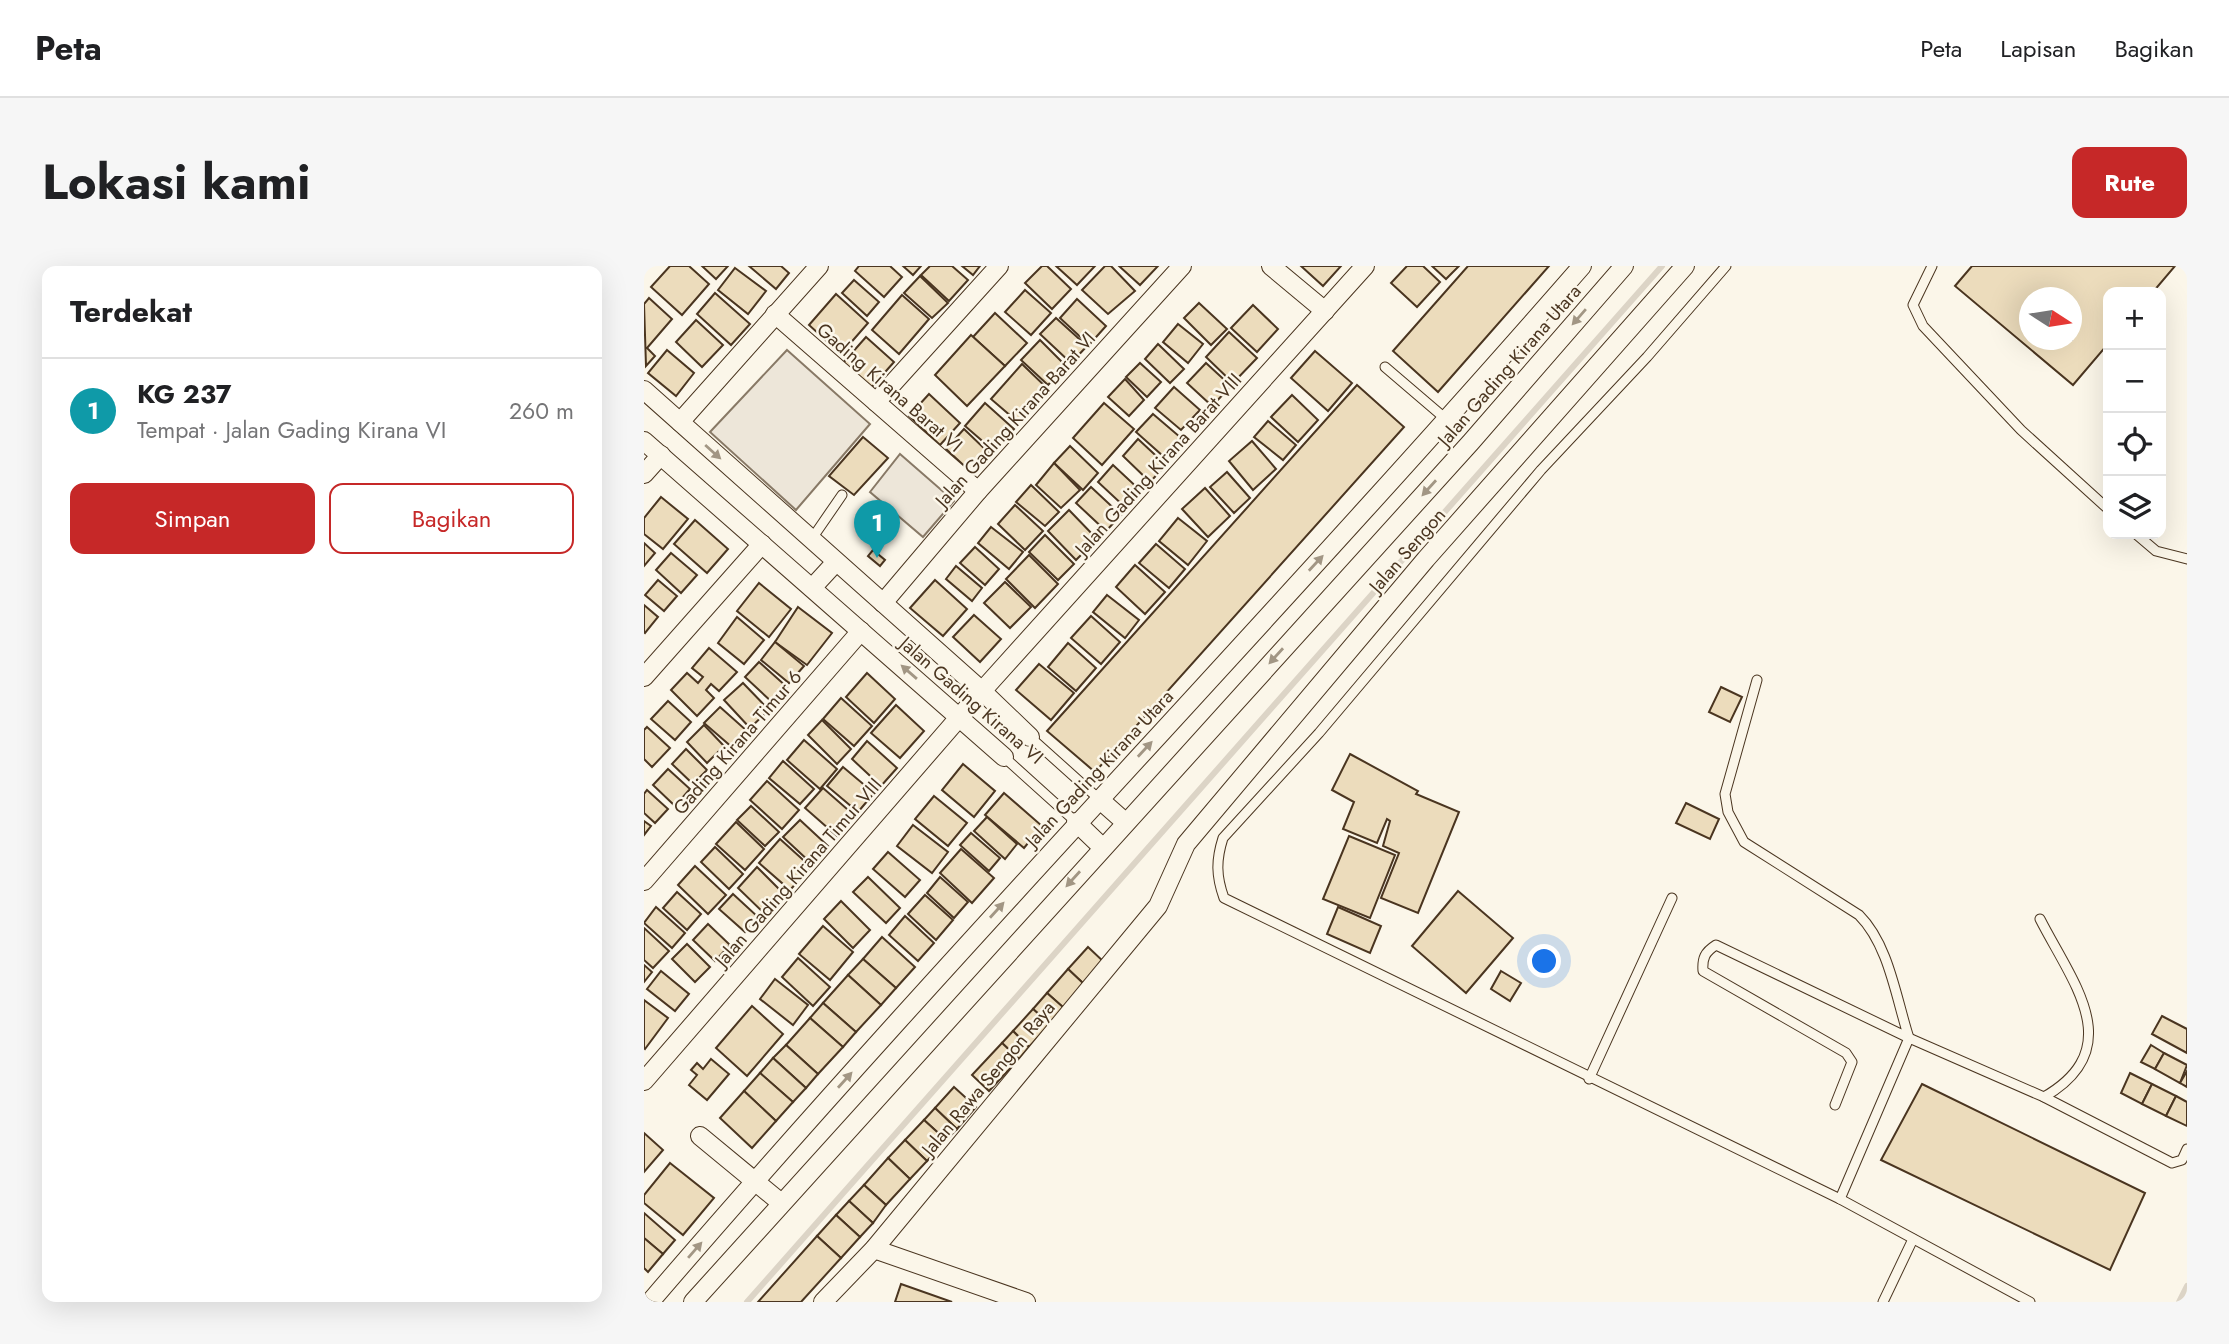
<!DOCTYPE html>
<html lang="id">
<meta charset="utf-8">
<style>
:root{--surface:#fff;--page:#f6f6f6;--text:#202124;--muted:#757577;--line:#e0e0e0;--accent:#c62828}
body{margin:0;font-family:Jost,sans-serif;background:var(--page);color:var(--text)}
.controls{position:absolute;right:21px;top:21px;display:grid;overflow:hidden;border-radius:14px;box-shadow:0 7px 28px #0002}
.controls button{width:63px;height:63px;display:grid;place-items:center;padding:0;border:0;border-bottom:2px solid var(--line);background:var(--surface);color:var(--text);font:35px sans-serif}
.compass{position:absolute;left:1375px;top:21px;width:63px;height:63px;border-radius:50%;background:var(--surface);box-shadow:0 7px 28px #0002;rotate:102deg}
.you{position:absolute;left:901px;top:696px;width:24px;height:24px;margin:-18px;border:5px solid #fff;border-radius:50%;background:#1a73e8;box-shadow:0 0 0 10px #1a73e833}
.badge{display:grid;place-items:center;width:46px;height:46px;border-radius:50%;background:var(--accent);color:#fff;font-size:23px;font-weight:700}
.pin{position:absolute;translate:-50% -58px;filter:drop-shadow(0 2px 4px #0008)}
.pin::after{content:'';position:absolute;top:37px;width:24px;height:21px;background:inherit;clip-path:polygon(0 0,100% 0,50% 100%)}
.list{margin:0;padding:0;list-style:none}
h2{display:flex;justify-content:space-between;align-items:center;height:91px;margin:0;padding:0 28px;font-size:30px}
h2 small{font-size:23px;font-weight:400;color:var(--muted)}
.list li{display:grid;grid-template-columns:46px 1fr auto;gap:21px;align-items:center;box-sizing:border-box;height:105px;padding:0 28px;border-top:2px solid var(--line)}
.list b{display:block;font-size:26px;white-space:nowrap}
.list p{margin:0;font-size:23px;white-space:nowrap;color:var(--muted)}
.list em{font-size:23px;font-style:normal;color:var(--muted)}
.actions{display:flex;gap:14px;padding:21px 28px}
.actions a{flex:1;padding:16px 0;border:2px solid var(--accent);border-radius:14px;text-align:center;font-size:24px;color:var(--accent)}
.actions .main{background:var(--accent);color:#fff}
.icon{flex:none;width:38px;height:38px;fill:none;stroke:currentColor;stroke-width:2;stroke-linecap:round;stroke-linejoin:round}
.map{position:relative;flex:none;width:1543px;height:1036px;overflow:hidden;border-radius:14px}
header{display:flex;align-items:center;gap:42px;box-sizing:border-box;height:98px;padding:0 35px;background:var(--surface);border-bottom:2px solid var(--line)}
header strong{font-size:33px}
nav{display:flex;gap:38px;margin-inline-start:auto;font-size:24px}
.intro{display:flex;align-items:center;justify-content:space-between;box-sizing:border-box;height:168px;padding:0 42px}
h1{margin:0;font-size:49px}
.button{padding:18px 32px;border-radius:14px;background:var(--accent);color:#fff;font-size:24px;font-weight:700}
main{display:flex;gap:42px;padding:0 42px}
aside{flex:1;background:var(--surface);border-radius:14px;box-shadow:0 7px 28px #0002}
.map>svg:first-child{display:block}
.green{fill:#ede6d9;stroke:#887966;stroke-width:2}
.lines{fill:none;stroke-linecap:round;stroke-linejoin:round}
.stream{stroke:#dcd4c6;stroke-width:6}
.building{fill:#ecdcbc;stroke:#4a3520;stroke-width:2;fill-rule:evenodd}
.service-casing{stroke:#4a3520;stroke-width:11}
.minor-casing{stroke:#4a3520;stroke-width:20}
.service{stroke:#fbf6e9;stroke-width:9}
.minor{stroke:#fbf6e9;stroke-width:18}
.oneway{fill:#a29684}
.labels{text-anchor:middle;stroke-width:5;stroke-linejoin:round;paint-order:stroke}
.street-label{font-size:19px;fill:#4a3520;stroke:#fbf6e9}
</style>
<header>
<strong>Peta</strong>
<nav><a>Peta</a><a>Lapisan</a><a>Bagikan</a></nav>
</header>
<div class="intro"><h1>Lokasi kami</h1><a class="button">Rute</a></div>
<main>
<aside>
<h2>Terdekat<small></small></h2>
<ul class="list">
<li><span class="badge" style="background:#0f9aa8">1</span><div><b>KG 237</b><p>Tempat · Jalan Gading Kirana VI</p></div><em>260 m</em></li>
</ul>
<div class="actions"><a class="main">Simpan</a><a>Bagikan</a></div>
</aside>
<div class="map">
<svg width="1543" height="1036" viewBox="0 0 1543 1036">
<rect width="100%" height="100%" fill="#fbf6e9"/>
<g class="green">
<path d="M143,84L226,158L152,244L66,166Z"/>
<path d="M256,188L310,235L279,271L226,226Z"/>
</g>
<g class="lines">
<g class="stream">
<path d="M103,1036L1018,0"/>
<path d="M1535,1036L1543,1020"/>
</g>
</g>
<g class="building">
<path d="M26,0H45L65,18L38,49L7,21Z"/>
<path d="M58,0H84L72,13Z"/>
<path d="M105,0H137L145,7L132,23Z"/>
<path d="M215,0H246L258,11L240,31L211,5Z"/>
<path d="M259,0H277L269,9Z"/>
<path d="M286,0H308L324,14L305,35L277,9Z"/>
<path d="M318,0H336L329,9Z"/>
<path d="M398,0H403L427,23L408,43L381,17Z"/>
<path d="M412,0H451L433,19Z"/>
<path d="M461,0H467L491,25L464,48L438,24Z"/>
<path d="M475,0H514L496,19Z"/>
<path d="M657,0H697L679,20Z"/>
<path d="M763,0H779L796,16L773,41L747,17Z"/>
<path d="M788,0H815L802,13Z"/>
<path d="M824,0H905L794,126L749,85Z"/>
<path d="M1328,0H1531L1509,26H1464V78L1429,119L1311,20ZM1386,32H1428V74H1386Z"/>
<path d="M91,2L122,25L104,48L74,24Z"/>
<path d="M276,10L304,37L288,52L260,27Z"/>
<path d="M210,14L235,36L223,50L198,27Z"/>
<path d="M381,24L407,47L387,69L361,46Z"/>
<path d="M71,27L106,58L87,79L53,48Z"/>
<path d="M192,28L224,57L197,88L165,59Z"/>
<path d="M258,29L285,53L255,88L228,64Z"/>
<path d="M5,32L28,53L3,82L11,90L2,100L0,38Z"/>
<path d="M433,33L462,60L445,79L416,52Z"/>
<path d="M555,37L583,63L567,79L540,52Z"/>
<path d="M609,39L634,63L613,86L587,62Z"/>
<path d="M351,47L383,77L361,100L329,71Z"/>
<path d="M412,52L443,80L427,97L396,68Z"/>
<path d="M52,54L79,79L58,101L32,76Z"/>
<path d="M534,58L559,78L544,97L519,76Z"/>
<path d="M585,66L613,92L589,117L562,91Z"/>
<path d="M327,69L361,100L323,140L291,109Z"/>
<path d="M222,71L250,96L227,122L199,97Z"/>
<path d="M396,74L422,100L404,119L377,94Z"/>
<path d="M514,78L540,103L526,117L501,93Z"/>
<path d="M23,84L50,107L32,130L4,107Z"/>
<path d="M671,85L708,117L684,145L647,112Z"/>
<path d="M496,97L517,116L503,131L482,111Z"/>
<path d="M562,97L587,120L568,140L543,117Z"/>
<path d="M378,98L406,125L375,157L347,133Z"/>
<path d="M481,113L500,134L485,150L464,131Z"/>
<path d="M713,119L760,161L451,506L403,465Z"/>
<path d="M530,121L556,144L537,164L511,142Z"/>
<path d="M285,128L316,157L296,179L265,150Z"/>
<path d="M648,129L674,154L654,176L627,151Z"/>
<path d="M341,137L370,163L350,185L321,160Z"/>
<path d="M460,137L490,163L458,199L429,172Z"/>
<path d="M509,148L536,171L519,190L492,166Z"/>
<path d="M624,155L652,179L639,194L610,171Z"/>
<path d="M320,163L346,188L328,207L302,183Z"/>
<path d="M219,171L244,192L210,229L185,210Z"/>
<path d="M494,173L522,199L506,216L479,190Z"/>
<path d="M608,175L632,203L609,224L585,195Z"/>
<path d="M426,180L454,207L439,224L410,197Z"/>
<path d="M410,197L436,224L417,242L392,219Z"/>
<path d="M469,199L498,226L483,243L454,216Z"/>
<path d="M583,206L606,232L590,247L566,221Z"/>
<path d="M387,219L415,246L401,260L372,236Z"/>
<path d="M447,221L477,249L462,265L432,237Z"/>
<path d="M561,222L586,250L564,271L538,243Z"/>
<path d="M17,231L44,253L19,283L0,268V252Z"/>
<path d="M371,239L399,265L381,284L354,258Z"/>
<path d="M425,244L453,273L432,294L404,265Z"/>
<path d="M534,252L563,275L544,299L515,275Z"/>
<path d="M51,254L84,283L63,307L30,278Z"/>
<path d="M347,261L379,286L365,303L334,277Z"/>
<path d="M401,269L430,298L414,314L385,286Z"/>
<path d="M0,277L11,287L0,300Z"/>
<path d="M512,278L541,303L525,322L495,297Z"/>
<path d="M331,281L355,303L341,319L316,297Z"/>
<path d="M229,284L241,294L236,300L224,290Z"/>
<path d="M27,287L53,309L37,327L12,304Z"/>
<path d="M385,289L414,318L391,342L362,313Z"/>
<path d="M491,299L521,326L501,348L472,321Z"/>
<path d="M312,300L338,322L328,335L302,313Z"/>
<path d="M14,314L33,330L20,345L1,329Z"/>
<path d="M291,314L323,343L299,370L266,342Z"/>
<path d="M361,316L387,341L366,362L340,337Z"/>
<path d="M115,317L147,343L125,371L93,345Z"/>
<path d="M463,329L495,354L481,372L449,346Z"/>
<path d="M0,339L14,351L1,367L0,366Z"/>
<path d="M154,341L188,367L163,399L131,376Z"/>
<path d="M330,349L357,373L336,396L309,371Z"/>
<path d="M447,350L476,376L457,398L427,372Z"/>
<path d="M93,351L120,374L100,398L74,377Z"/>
<path d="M131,376L160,400L145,417L117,394Z"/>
<path d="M424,377L452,402L432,425L404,401Z"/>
<path d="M65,382L93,406L75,425L67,418L62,424L70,432L53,450L27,424L43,407L54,417L59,411L48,402Z"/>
<path d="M115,396L143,421L129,437L101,411Z"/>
<path d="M395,398L430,427L407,454L372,424Z"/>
<path d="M223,407L251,433L230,457L202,431Z"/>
<path d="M99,417L125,444L106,462L80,434Z"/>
<path d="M1077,421L1098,431L1086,456L1065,446Z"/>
<path d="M197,432L228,460L210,480L179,453Z"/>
<path d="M24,435L47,456L31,474L7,453Z"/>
<path d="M252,439L280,465L256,492L227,467Z"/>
<path d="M76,441L103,465L89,482L60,457Z"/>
<path d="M178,454L207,483L193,498L164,469Z"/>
<path d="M60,459L80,480L63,497L43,476Z"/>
<path d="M3,461L26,482L8,501L0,493V464Z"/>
<path d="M160,474L193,503L176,523L143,494Z"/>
<path d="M223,475L253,502L237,520L208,493Z"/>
<path d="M42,483L63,504L49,518L28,498Z"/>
<path d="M706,488L774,525L772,528L815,546L774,647L737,632L755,587L739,580L746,555L743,553L733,577L699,563L710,536L688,524Z"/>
<path d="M139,495L170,523L156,538L125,512Z"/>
<path d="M319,498L351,525L330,551L298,524Z"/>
<path d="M199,501L230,527L214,546L183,520Z"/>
<path d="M24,503L46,523L31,540L9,519Z"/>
<path d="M123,515L155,544L138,563L106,534Z"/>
<path d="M179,522L211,550L193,570L161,542Z"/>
<path d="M3,524L24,543L11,557L0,547V528Z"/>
<path d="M360,527L398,560L380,582L341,549Z"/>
<path d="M290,530L323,557L304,580L271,553Z"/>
<path d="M1042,537L1075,553L1066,573L1032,557Z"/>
<path d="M107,540L135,566L121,580L93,554Z"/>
<path d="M343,551L373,578L361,593L330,565Z"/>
<path d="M156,554L184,580L167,597L139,571Z"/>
<path d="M0,555L7,560L0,569Z"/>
<path d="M92,556L120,583L101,604L72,578Z"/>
<path d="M269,559L304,586L288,607L253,580Z"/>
<path d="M327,567L356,592L345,605L316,579Z"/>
<path d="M705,570L751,589L726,652L679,633Z"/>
<path d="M136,573L167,601L146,624L115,597Z"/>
<path d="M71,581L99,608L85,623L57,596Z"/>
<path d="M317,583L350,612L328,637L296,607Z"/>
<path d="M244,586L276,614L261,631L229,603Z"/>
<path d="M51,600L82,629L64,648L34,619Z"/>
<path d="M113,601L141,629L122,649L94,622Z"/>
<path d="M224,611L256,642L242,657L209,626Z"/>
<path d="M296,611L324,636L310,652L283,627Z"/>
<path d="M814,625L869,672L822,727L768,680Z"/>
<path d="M33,626L57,648L43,664L19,642Z"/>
<path d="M89,628L114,651L101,666L75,643Z"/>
<path d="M281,629L309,654L292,674L264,648Z"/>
<path d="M197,635L226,664L209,682L180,653Z"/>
<path d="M12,641L41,667L28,682L0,657Z"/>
<path d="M694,641L737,660L726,687L683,668Z"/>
<path d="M261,650L290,677L274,695L245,669Z"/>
<path d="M64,658L86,679L71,695L49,674Z"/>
<path d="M179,660L209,686L186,714L155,688Z"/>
<path d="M0,662L25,685L9,702L0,694Z"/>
<path d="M238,671L271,701L252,722L219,693Z"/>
<path d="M43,678L66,701L51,716L28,693Z"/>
<path d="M444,681L461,697L441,719L424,703Z"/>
<path d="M154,692L186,721L169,740L138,711Z"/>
<path d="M219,693L252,722L237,739L204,709Z"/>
<path d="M0,699L8,706L0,716Z"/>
<path d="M424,703L441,719L420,742L403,727Z"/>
<path d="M17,705L45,728L31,745L3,723Z"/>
<path d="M857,705L877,717L866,735L847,723Z"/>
<path d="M204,709L237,739L212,766L179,737Z"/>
<path d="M131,713L164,739L149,759L116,733Z"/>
<path d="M403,727L420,742L406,758L389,743Z"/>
<path d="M0,734L24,752L1,783L0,782Z"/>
<path d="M179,737L212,766L199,781L166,752Z"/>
<path d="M108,740L139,768L103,810L72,782Z"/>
<path d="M389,743L406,758L385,781L369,765Z"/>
<path d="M1518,750L1543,763V787L1508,768Z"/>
<path d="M166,752L199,781L174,808L142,779Z"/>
<path d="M369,765L385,781L375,793L358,777Z"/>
<path d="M358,777L375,793L345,825L328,809Z"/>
<path d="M142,779L174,808L162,822L129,792Z"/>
<path d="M1507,779L1520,787L1511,803L1497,796Z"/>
<path d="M1520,787L1543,799L1536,817L1511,803Z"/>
<path d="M129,792L162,822L149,836L116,807Z"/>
<path d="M67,793L85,808L63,834L45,819L53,809L47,804L53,797L59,803Z"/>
<path d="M1543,805V821L1536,817Z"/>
<path d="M116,807L149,836L132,855L100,825Z"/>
<path d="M1486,807L1508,818L1498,838L1477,827Z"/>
<path d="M1278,818L1501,927L1466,1004L1237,894Z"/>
<path d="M1508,818L1532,830L1522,850L1498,838Z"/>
<path d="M310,821L332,841L313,863L291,842Z"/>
<path d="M100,825L132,855L108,882L76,852Z"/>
<path d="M1532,830L1543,836V860L1522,850Z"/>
<path d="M291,842L313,863L302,874L280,854Z"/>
<path d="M280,854L302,874L283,895L261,874Z"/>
<path d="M0,867L19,884L0,906Z"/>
<path d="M261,874L283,895L266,913L244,892Z"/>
<path d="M244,892L266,913L242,939L220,919Z"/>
<path d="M26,897L70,932L39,969L0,937V929Z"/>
<path d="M220,919L242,939L229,957L205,935Z"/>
<path d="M205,935L229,957L216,971L192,949Z"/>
<path d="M0,947L31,974L19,988L0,972Z"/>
<path d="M192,949L216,971L197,992L173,970Z"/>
<path d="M173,970L197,992L157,1036H114Z"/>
<path d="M0,972L19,988L4,1006L0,1002Z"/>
<path d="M257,1018L308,1036H251Z"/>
</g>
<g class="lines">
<defs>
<g id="service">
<path d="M1082,0L1003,91L897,204L675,467L579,572C572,594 572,610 580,632L1196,933L1386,1036"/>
<path d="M1288,0L1269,39L1279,60L1377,164L1464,243"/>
<path d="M741,101L803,154"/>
<path d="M1492,268L1512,285L1543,293"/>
<path d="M167,274L198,229"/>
<path d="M1113,414L1081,528L1084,546L1100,576L1215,649C1245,679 1252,732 1265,772L1072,679C1061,686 1058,692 1059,705L1202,787L1208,796L1191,839"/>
<path d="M386,471L455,533"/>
<path d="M360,491L432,556"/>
<path d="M945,813L1028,632"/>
<path d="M1400,831L1528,897L1538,894L1543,883"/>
<path d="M1196,933L1265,772L1400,831C1485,782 1428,716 1396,653"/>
<path d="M1239,1036L1269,973"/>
</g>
<g id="minor">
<path d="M627,0L681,45"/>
<path d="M131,48L334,225"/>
<path d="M0,124L338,425L386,471"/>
<path d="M232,136L355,0"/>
<path d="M36,156L175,0"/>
<path d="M0,175L360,491"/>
<path d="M0,208L17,189"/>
<path d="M168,322L191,297"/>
<path d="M239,337L334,225L538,0"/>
<path d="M0,411L118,278"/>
<path d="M455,533L481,556"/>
<path d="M432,556L458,581"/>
<path d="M0,615L217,365"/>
<path d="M0,815L338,425L721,0"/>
<path d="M56,870L136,936"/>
<path d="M230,983L382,1036"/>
<path d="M6,1036C309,683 633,350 938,0"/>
<path d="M49,1036L827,176L980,0"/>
<path d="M179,1036L230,983L514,640L542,578L782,293L1041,0"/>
</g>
</defs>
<use href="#service" class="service-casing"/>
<use href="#minor" class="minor-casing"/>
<use href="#service" class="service"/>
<use href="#minor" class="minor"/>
</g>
<defs><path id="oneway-solid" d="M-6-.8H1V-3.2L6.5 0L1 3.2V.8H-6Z" transform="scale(1.75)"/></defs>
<g class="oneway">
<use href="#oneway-solid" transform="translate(935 51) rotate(131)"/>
<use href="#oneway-solid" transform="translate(69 186) rotate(42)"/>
<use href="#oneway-solid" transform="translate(785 222) rotate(132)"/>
<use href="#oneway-solid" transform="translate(672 297) rotate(-47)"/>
<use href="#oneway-solid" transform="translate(632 390) rotate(132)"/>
<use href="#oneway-solid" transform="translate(265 406) rotate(-139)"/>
<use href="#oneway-solid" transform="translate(501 483) rotate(-47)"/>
<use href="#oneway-solid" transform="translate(429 613) rotate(132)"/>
<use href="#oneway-solid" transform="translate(353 644) rotate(-48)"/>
<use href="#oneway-solid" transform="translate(201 814) rotate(-48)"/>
<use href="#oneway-solid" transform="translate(51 984) rotate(-49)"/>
</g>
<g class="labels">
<g class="street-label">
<text transform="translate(865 99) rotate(-49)" y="7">Jalan Gading Kirana Utara</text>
<text transform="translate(246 121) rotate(41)" y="7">Gading Kirana Barat VI</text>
<text transform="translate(371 153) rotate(-48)" y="7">Jalan Gading Kirana Barat VI</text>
<text transform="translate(514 198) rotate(-48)" y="7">Jalan Gading Kirana Barat VIII</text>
<text transform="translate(763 284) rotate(-49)" y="7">Jalan Sengon</text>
<text transform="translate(328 434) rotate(41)" y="7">Jalan Gading Kirana VI</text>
<text transform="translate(93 476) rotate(-49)" y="7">Gading Kirana Timur 6</text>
<text transform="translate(455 502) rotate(-47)" y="7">Jalan Gading Kirana Utara</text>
<text transform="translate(154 606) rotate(-49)" y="7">Jalan Gading Kirana Timur VIII</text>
<text transform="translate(344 812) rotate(-50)" y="7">Jalan Rawa Sengon Raya</text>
</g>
</g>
</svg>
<div class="controls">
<button>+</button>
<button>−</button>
<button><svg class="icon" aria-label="locate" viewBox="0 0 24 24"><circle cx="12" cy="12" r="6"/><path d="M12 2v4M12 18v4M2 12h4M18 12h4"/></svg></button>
<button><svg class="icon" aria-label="layers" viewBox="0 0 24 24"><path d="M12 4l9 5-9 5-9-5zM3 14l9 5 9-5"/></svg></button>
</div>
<svg class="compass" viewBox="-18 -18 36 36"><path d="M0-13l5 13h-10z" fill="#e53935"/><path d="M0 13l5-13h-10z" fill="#757577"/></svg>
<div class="you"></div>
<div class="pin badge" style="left:233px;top:292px;background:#0f9aa8">1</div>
</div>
</main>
